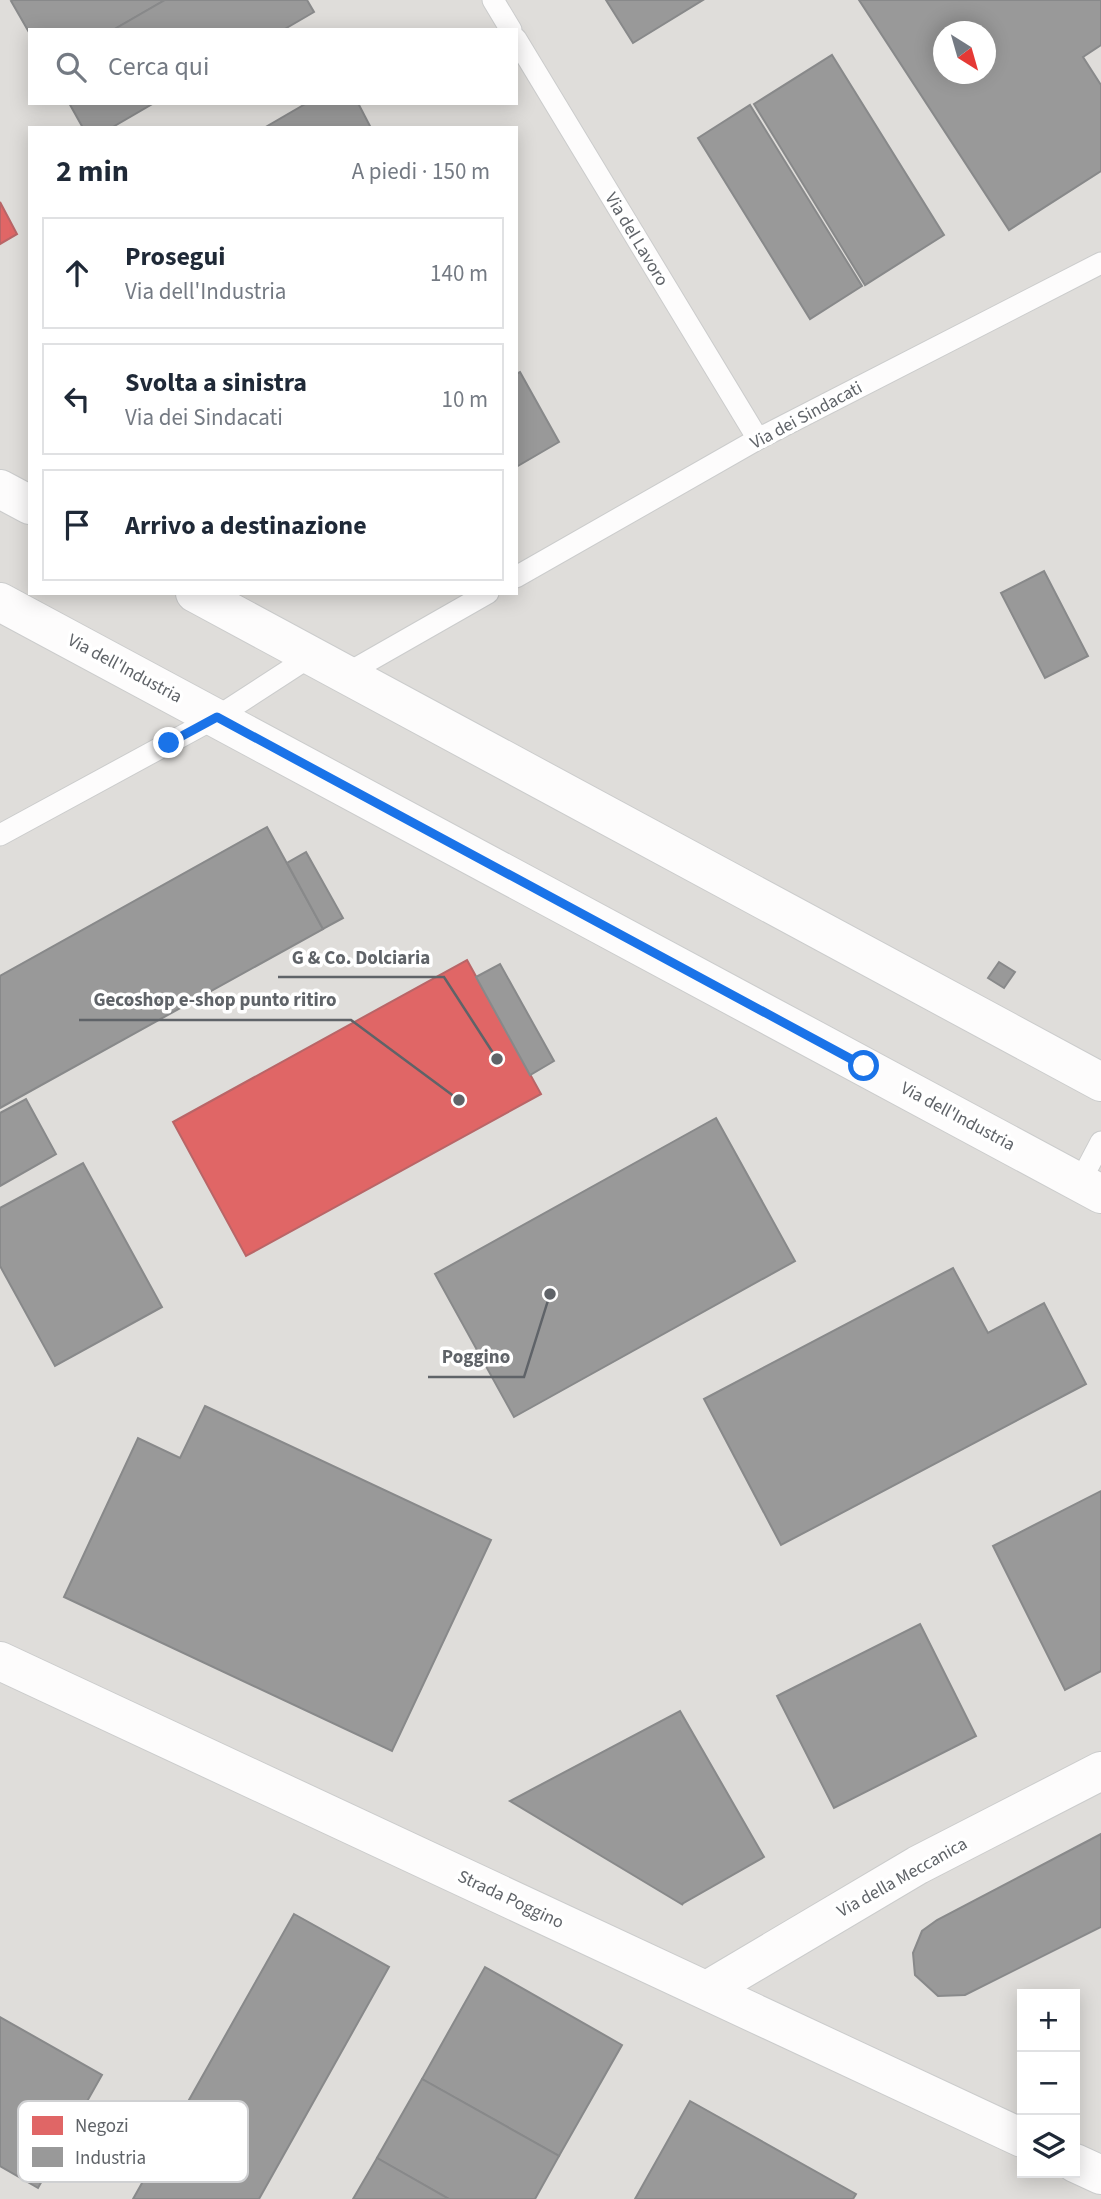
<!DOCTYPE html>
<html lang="it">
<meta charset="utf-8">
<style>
:root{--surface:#fff;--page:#f2f2f3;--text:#1f2937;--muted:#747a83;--line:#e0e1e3}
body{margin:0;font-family:"Source Sans 3",sans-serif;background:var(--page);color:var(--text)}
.controls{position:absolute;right:21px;bottom:21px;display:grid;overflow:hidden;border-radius:0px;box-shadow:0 4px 18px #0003}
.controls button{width:63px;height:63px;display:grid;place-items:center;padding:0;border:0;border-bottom:2px solid var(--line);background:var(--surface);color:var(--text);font:35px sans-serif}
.compass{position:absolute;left:933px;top:21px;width:63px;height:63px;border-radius:50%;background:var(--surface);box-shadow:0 4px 18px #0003;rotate:143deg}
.stop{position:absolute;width:21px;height:21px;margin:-16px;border:5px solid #1a73e8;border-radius:50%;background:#fff}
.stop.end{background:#1a73e8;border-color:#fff;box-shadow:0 2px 7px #0008}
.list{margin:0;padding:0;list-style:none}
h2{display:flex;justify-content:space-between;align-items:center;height:91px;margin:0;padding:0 28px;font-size:30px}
h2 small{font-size:23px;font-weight:400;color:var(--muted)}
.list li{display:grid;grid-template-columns:46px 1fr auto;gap:21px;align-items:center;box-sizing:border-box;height:112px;margin:0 14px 14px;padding:0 14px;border:2px solid var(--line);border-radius:0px}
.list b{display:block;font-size:26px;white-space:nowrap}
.list p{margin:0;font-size:23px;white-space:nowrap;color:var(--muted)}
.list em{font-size:23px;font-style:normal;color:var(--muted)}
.icon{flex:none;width:38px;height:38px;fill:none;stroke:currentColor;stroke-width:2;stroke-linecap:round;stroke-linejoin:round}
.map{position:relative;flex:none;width:1101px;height:2199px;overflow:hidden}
.search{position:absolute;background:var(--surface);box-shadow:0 4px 18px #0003;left:28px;top:28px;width:490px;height:77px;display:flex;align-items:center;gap:18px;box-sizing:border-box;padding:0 24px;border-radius:0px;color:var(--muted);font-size:26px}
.panel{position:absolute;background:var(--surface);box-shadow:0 4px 18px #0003;left:28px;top:126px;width:490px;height:469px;border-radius:0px}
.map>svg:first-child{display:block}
.industrial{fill:#dfddda;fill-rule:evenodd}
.shops{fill:#e06666;stroke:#b96567;stroke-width:2}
.industry{fill:#999;stroke:#88898a;stroke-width:2;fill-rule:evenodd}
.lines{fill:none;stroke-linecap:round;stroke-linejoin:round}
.service-casing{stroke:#cbcccc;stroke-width:23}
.minor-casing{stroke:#cbcccc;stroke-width:40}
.service{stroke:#fdfcfc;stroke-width:21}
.minor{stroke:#fdfcfc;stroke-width:38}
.route{stroke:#1a73e8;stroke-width:9}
.labels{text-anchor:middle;stroke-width:7;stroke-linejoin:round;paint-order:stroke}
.street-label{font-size:18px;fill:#5f6368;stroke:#fff}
.key{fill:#fff;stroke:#cfd0d2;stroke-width:2}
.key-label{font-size:19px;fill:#5f6368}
.leader{fill:none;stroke:#5f6368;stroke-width:2.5}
.callout-dot{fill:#5f6368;stroke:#fff;stroke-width:2.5}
.callout-label{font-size:19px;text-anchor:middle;font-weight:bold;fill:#5f6368;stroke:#fff;stroke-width:7;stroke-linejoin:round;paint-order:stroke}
</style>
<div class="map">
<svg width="1101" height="2199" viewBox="0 0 1101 2199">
<rect width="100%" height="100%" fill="#efeeea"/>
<path class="industrial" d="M0,0H1101V2199H0ZM30,30H516V103H30ZM944,32H986V74H944ZM30,128H516V593H30ZM1022,1994H1075V2173H1022Z"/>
<g class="shops">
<path d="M0,202L17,234L0,244Z"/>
<path d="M467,960L541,1094L246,1256L173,1122Z"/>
</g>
<g class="industry">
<path d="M13,0H165L113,30H30V34L11,1Z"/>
<path d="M165,0H307L314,12L283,30H113Z"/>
<path d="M606,0H703L633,43Z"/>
<path d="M859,0H1101V45L1083,57L1101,85V171L1009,230ZM944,32H986V74H944Z"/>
<path d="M832,55L944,235L865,285L754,104Z"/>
<path d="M69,103H154L111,128H83Z"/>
<path d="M307,103H358L371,128H264Z"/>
<path d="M750,105L862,286L810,319L698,138Z"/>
<path d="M520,372L559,442L516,467V374Z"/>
<path d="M1044,571L1088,656L1045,678L1001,593Z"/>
<path d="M267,827L323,929L0,1108V976Z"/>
<path d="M306,852L343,918L323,929L287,863Z"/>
<path d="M999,962L1015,972L1004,988L988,978Z"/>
<path d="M500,964L554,1061L530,1075L476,977Z"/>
<path d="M26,1099L56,1154L0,1186V1113Z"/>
<path d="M716,1118L795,1261L514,1417L435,1274Z"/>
<path d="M83,1163L162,1307L55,1366L0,1266V1208Z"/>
<path d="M953,1268L988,1333L1044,1303L1086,1384L781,1545L704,1399Z"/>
<path d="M205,1406L491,1540L392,1751L64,1597L138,1438L180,1458Z"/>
<path d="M1101,1491V1671L1065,1690L993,1546Z"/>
<path d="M920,1624L976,1736L834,1808L777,1696Z"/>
<path d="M680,1711L764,1857L682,1904L683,1905L510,1801Z"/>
<path d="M1101,1834V1927L965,1995L938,1996L915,1975L913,1953L922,1931L937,1920Z"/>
<path d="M294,1914L389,1967L259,2199H133Z"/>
<path d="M485,1967L622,2045L559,2156L422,2079Z"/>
<path d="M0,2017L102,2075L38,2188L0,2166Z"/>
<path d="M422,2079L559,2156L535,2199H449L377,2158Z"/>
<path d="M690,2101L856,2194L853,2199H635Z"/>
<path d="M377,2158L449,2199H353Z"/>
</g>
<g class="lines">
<defs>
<g id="service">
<path d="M493,0L511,30"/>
<path d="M516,39L758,439"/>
<path d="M516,577L758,439L1101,263"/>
<path d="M346,674L488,593"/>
<path d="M0,835L217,717L311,656"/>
<path d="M1080,1182L1101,1142"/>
</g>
<g id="minor">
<path d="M0,489L30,505"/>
<path d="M195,593L1101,1082"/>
<path d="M0,602L1101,1194"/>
<path d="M0,1661L1022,2138"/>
<path d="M707,1990L918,1865L1101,1771"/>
<path d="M1075,2163L1101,2175"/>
</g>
</defs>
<use href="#service" class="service-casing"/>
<use href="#minor" class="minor-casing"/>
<use href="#service" class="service"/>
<use href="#minor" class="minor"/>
</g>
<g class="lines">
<path class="route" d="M169,743L217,717L864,1066"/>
</g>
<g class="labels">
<g class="street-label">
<text transform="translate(637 239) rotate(59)" y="6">Via del Lavoro</text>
<text transform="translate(806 415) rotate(-28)" y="6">Via dei Sindacati</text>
<text transform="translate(125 668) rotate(28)" y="6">Via dell'Industria</text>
<text transform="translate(958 1116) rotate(28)" y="6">Via dell'Industria</text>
<text transform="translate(902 1877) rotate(-29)" y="6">Via della Meccanica</text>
<text transform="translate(511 1899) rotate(25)" y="6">Strada Poggino</text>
</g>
</g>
<rect x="18" y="2101" width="230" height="81" rx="10" class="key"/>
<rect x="32" y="2116" width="31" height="19" fill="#e06666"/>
<rect x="32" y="2147" width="31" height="20" fill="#999"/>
<g class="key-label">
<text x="75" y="2132">Negozi</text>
<text x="75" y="2164">Industria</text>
</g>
<path class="leader" d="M497 1059L444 977H278M459 1100L351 1020H79M550 1294L524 1377H428"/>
<g class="callout-dot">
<circle cx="497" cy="1059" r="7"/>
<circle cx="459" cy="1100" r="7"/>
<circle cx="550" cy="1294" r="7"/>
</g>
<g class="callout-label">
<text x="361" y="964">G &amp; Co. Dolciaria</text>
<text x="215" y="1006">Gecoshop e-shop punto ritiro</text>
<text x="476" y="1363">Poggino</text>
</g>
</svg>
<div class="controls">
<button>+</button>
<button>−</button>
<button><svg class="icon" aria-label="layers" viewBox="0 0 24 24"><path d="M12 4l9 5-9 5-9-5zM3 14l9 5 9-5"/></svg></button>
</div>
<svg class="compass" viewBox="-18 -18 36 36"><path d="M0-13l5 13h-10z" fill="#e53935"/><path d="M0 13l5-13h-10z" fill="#747a83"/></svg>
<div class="stop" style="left:864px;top:1066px"></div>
<div class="stop end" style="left:169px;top:743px"></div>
<div class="search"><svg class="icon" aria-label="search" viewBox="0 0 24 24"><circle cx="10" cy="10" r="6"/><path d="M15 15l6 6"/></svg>Cerca qui</div>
<section class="panel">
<h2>2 min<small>A piedi · 150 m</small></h2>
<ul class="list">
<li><svg class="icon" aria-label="ahead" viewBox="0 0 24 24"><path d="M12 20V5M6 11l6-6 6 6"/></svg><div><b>Prosegui</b><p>Via dell'Industria</p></div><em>140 m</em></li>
<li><svg class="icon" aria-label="left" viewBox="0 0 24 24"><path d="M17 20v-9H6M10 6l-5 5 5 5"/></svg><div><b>Svolta a sinistra</b><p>Via dei Sindacati</p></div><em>10 m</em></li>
<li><svg class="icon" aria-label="arrive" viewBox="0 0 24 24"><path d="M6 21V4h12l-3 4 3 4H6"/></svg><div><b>Arrivo a destinazione</b></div></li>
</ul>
</section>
</div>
